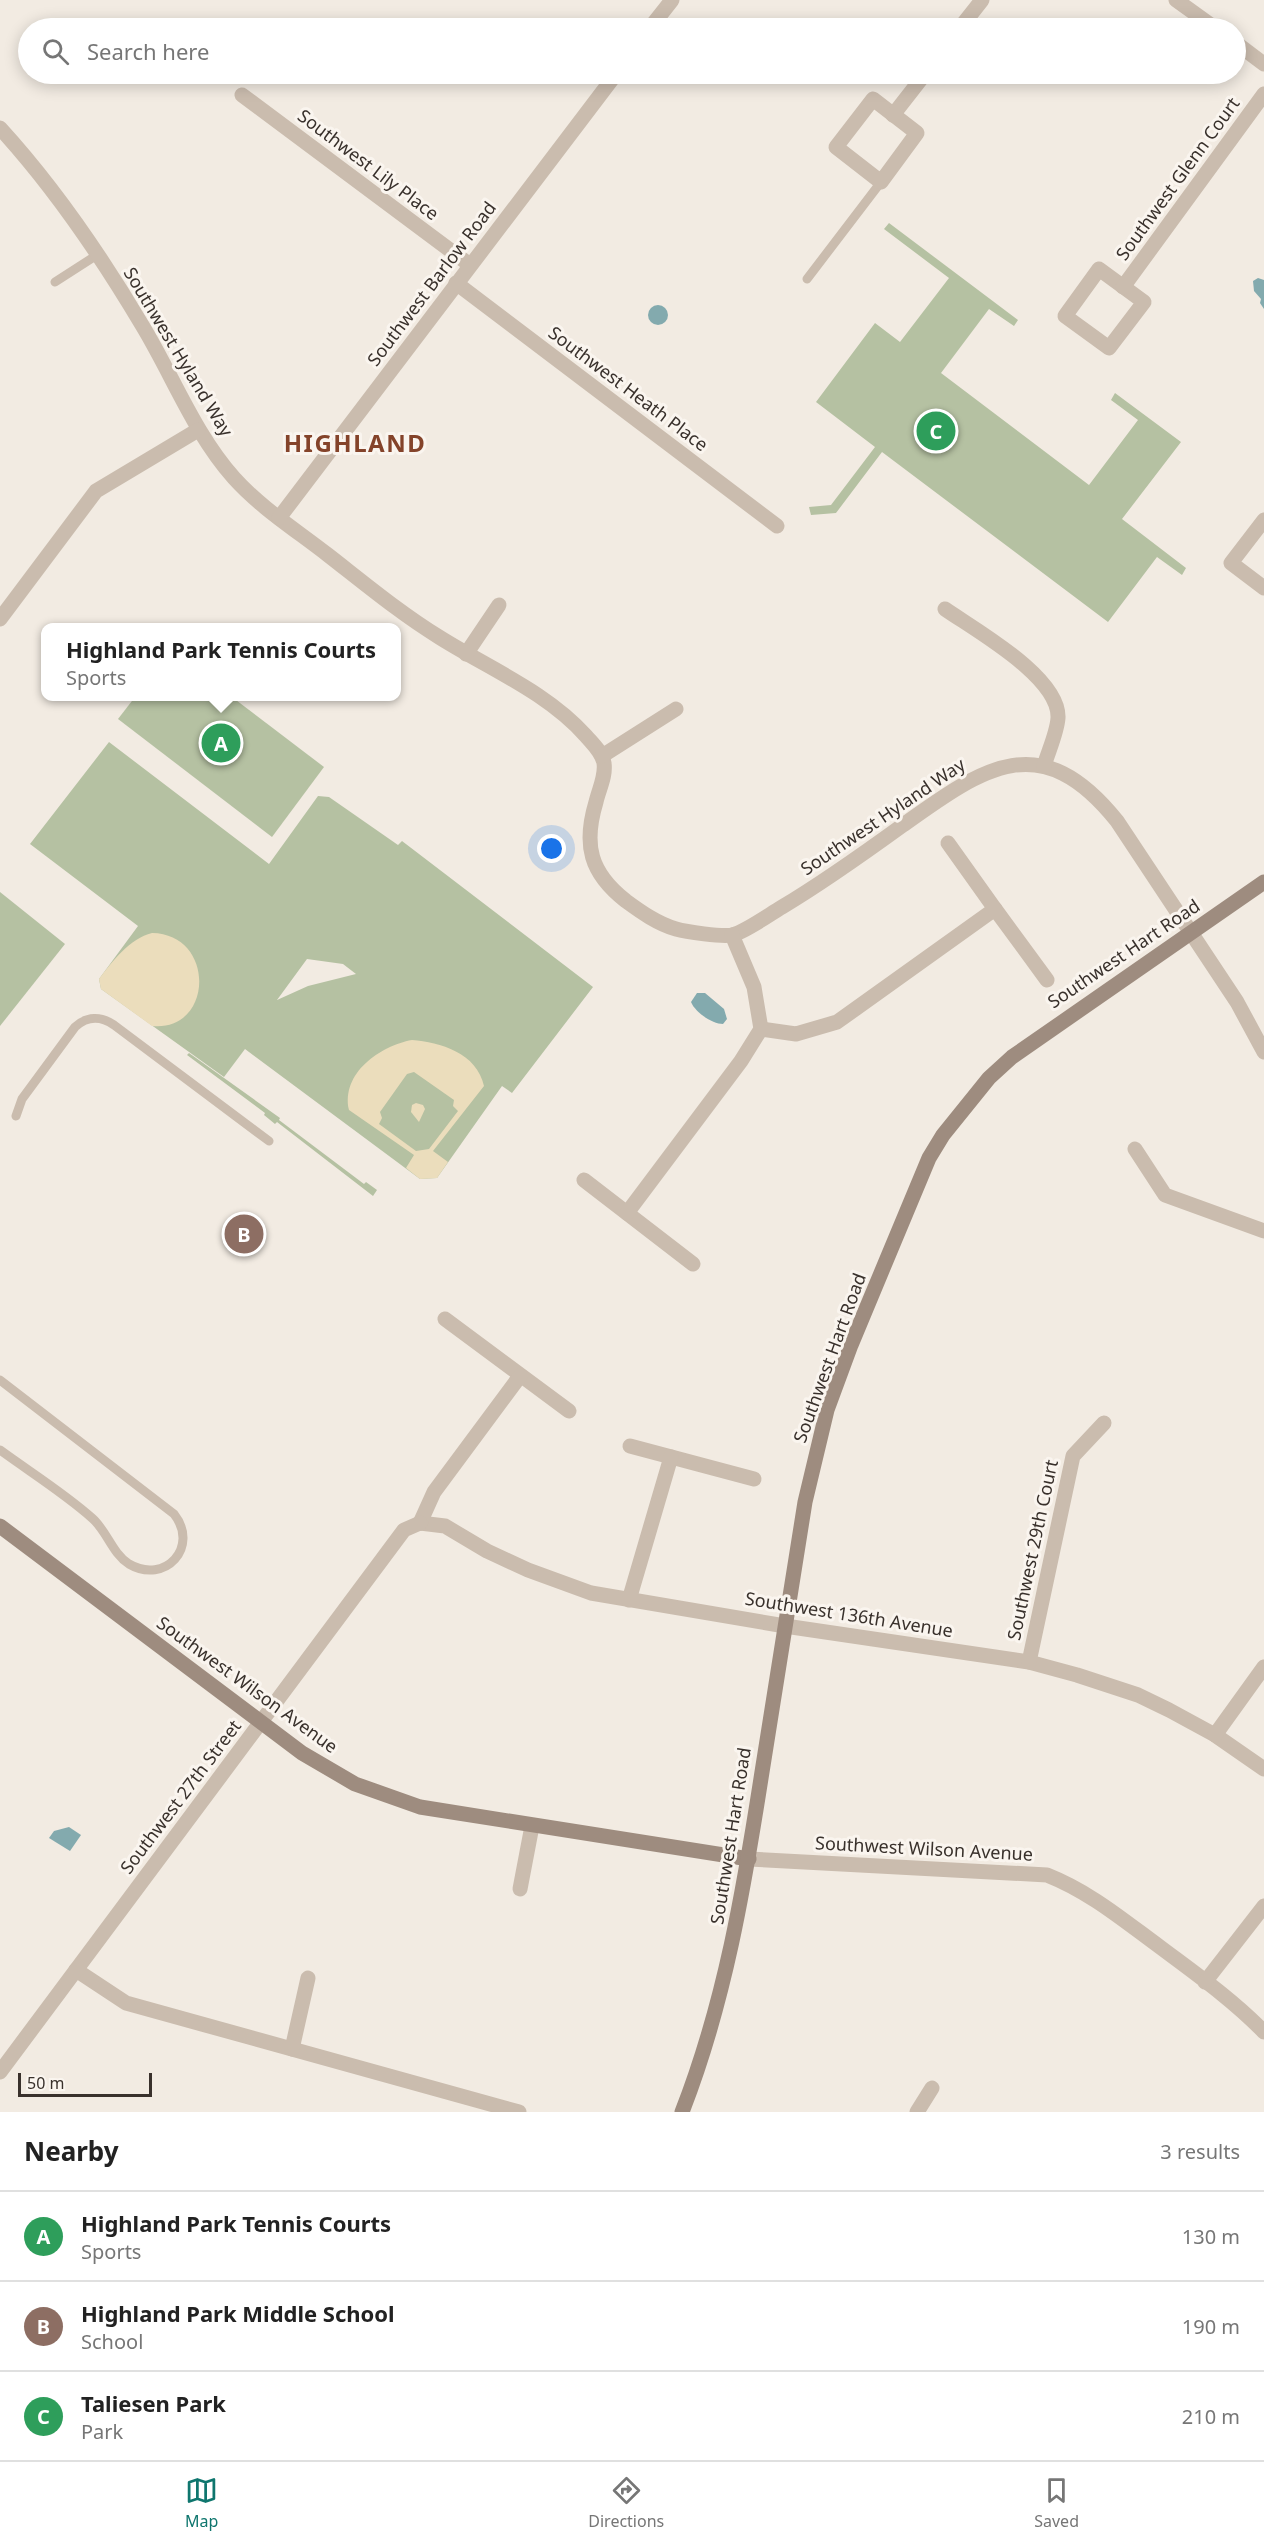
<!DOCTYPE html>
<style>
:root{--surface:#fff;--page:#f2f2f2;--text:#222;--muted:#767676;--line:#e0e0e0;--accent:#0f766e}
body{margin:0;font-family:"Noto Sans",sans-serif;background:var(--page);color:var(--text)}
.scale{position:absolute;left:18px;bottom:15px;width:134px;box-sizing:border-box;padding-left:6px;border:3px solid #39312c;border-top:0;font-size:16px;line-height:21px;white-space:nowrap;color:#39312c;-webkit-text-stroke:4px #faf5ef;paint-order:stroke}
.you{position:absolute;left:552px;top:849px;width:21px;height:21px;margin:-15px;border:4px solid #fff;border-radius:50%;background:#1a73e8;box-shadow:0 0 0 9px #1a73e833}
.badge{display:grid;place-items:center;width:39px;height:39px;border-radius:50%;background:var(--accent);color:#fff;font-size:20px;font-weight:700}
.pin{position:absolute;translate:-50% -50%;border:3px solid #fff;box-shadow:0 2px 6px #0006}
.popup{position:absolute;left:41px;top:623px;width:360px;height:78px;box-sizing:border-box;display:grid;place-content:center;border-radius:12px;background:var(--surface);filter:drop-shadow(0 2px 4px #0005);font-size:20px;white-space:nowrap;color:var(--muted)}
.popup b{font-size:22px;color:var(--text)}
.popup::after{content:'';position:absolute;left:50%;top:100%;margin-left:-12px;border:12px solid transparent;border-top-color:var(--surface)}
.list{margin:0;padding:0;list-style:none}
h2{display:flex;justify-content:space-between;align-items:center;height:78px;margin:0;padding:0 24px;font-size:26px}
h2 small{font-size:20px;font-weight:400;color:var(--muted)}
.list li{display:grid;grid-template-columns:39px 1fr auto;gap:18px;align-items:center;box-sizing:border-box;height:90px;padding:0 24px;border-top:2px solid var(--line)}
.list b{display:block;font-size:22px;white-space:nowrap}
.list p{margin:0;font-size:20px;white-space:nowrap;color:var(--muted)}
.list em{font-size:20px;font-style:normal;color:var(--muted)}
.icon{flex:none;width:33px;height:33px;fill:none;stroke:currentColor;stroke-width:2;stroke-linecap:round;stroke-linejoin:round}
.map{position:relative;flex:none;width:1264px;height:2112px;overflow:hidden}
.search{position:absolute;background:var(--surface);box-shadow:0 3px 15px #0003;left:18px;right:18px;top:18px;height:66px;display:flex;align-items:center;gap:15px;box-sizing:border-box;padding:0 21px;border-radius:33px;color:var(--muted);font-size:22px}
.sheet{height:348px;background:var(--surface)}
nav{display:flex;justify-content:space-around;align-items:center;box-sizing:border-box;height:84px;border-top:2px solid var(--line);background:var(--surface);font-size:16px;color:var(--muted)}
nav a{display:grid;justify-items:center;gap:3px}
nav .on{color:var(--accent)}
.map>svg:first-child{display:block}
.green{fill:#b5c1a2;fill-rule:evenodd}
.sand{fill:#ebddbc;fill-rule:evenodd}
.water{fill:#83aaae}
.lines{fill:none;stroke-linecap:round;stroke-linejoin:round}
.lane{stroke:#cabcae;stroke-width:9}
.street{stroke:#cabcae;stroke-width:15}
.secondary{stroke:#9e8c7f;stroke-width:15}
.labels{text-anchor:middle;stroke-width:6;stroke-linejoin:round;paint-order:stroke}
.street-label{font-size:18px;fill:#39312c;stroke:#faf5ef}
.district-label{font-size:24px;font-weight:bold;letter-spacing:1.5px;fill:#84432a;stroke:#faf5ef}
</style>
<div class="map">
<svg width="1264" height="2112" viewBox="0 0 1264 2112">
<rect width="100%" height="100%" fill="#f2ebe2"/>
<g class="green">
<path d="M889,223L1018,320L1014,326L989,309L941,373L1089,485L1138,420L1111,400L1115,393L1181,442L1122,519L1186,568L1182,575L1157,557L1108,622L882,452L836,513L811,515L809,507L831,505L875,447L816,402L875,323L900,342L949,278L884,229Z"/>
<path d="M135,697H232L324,767L272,837L118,719Z"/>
<path d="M109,742L269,864L318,796L329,797L398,845L402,841L593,987L512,1093L502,1086L437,1178L420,1179L245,1049L224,1077L101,989L99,979L138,926L30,844ZM307,959L343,964L356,974L308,986L277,1000Z"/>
<path d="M0,892L65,944L0,1026Z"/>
<path d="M189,1053L280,1118L279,1120L364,1184L366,1182L377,1190L373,1196L277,1122L275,1124L264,1115L265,1113L187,1055Z"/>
</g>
<g class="sand">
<path d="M152,933C216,934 214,1032 152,1026L101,989L99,979C112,962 130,938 152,933Z"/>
<path d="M412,1040C440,1042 477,1053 484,1086L433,1151L448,1162L437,1178L420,1179L406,1168L414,1155L349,1110C341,1073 380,1046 412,1040ZM414,1072L454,1100L453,1106L458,1111L429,1149L416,1151L379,1124L382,1118L380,1112L407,1074Z"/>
<path d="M416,1103L423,1105L425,1109L419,1122L411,1112L412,1105Z"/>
</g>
<g class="water">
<path d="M1258,278L1264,280V309L1260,303L1261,299L1254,291L1253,281Z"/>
<circle cx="658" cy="315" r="10"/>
<path d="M697,993H705L724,1009L727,1019L723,1024C712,1024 695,1012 691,1002Z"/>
<path d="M69,1827L81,1835L70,1851L49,1838L54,1831Z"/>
</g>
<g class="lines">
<g class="lane">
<path d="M807,279L881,182"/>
<path d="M55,282L97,255"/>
<path d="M16,1116L22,1099L75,1027C87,1016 101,1016 114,1025L269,1141"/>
<path d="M0,1380L174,1514C200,1547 165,1585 129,1564C112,1553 107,1531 92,1518C64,1493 30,1472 0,1450"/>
</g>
<g class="street">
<path d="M1176,0L1215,28"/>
<path d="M650,28L672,0"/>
<path d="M960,28L982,0"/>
<path d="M1236,43L1264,64"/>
<path d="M242,95L470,265"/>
<path d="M873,99L917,133L881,182L836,147Z"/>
<path d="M893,115L925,74"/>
<path d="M0,128C54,187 101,256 142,325C173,376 194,433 234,478C261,508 296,530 328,555C364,583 400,613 439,637C488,668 547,692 586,736C593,744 602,752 604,763C606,776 599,789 596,802C583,845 590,873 626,901C641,912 658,924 676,929C686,932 722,937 732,935C745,932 770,914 782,907C824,882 863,854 903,825C984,767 1041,726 1117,821L1237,1002L1264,1052"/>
<path d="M1099,269L1144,302L1109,348L1065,316Z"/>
<path d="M456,283L777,526"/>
<path d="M1123,287L1264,94"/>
<path d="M279,518L616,74"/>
<path d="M1264,520L1231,563L1264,588"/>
<path d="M945,609C975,630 1060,677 1058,718C1057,733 1048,752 1044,766"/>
<path d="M0,619L96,491L198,430"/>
<path d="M466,654L499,605"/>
<path d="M602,756L676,709"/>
<path d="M948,843L995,909"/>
<path d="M761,1029L796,1034L837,1022L995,909L1047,980"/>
<path d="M1135,1149L1165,1195L1264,1231"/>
<path d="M584,1180L693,1264"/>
<path d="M627,1213L741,1061L761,1029L754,987L732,935"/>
<path d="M445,1319L569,1411"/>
<path d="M630,1446L754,1479"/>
<path d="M420,1523L445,1526L487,1551L528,1570L591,1593L785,1626L1029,1662L1077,1675L1138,1695L1169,1710L1215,1735L1264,1769"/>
<path d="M420,1523L434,1492L520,1376"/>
<path d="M629,1600L671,1457"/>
<path d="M1029,1662L1073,1456L1104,1423"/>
<path d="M1215,1735L1264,1667"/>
<path d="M749,1859L1047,1875C1090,1892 1123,1920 1160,1947C1196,1974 1233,2000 1264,2032"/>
<path d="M520,1889L532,1826"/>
<path d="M76,1970L126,2003L519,2112"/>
<path d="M1205,1982L1264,1906"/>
<path d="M292,2049L308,1978"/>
<path d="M0,2072L404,1530L420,1523"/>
<path d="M917,2112L932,2088"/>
</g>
<g class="secondary">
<path d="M0,1526L302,1753L355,1784L420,1807L749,1859"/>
<path d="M682,2112C725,2002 744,1888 762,1772C776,1682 791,1592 805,1502L827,1410L851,1345L929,1158L943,1135L989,1078L1012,1057L1264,882"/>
</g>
</g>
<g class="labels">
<g class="street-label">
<text transform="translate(368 165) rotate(37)" y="6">Southwest Lily Place</text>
<text transform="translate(1178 179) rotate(-54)" y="6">Southwest Glenn Court</text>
<text transform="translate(432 284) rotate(-53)" y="6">Southwest Barlow Road</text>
<text transform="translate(178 352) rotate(59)" y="6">Southwest Hyland Way</text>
<text transform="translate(628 389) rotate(37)" y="6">Southwest Heath Place</text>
<text transform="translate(883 817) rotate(-34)" y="6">Southwest Hyland Way</text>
<text transform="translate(1124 954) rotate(-34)" y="6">Southwest Hart Road</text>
<text transform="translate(830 1358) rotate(-70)" y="6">Southwest Hart Road</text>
<text transform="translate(1033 1550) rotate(-78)" y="6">Southwest 29th Court</text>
<text transform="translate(849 1615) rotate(9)" y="6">Southwest 136th Avenue</text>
<text transform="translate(247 1685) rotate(36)" y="6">Southwest Wilson Avenue</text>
<text transform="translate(181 1797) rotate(-53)" y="6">Southwest 27th Street</text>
<text transform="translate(731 1836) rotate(-81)" y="6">Southwest Hart Road</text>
<text transform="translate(924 1849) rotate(3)" y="6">Southwest Wilson Avenue</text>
</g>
<g class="district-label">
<text x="355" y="452">HIGHLAND</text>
</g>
</g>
</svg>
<div class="scale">50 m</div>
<div class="you"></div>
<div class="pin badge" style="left:221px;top:743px;background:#2e9e5b">A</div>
<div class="popup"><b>Highland Park Tennis Courts</b>Sports</div>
<div class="pin badge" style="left:244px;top:1234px;background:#8d6e63">B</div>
<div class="pin badge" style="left:936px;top:431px;background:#2e9e5b">C</div>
<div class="search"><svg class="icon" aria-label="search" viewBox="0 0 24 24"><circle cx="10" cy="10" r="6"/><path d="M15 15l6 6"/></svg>Search here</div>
</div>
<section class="sheet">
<h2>Nearby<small>3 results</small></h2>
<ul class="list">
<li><span class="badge" style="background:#2e9e5b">A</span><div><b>Highland Park Tennis Courts</b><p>Sports</p></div><em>130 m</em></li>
<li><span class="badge" style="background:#8d6e63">B</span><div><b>Highland Park Middle School</b><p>School</p></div><em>190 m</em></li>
<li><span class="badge" style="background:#2e9e5b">C</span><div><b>Taliesen Park</b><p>Park</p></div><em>210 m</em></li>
</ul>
</section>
<nav>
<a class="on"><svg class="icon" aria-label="map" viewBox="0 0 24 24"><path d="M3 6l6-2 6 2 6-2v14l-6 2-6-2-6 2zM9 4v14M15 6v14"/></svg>Map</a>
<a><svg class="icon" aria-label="directions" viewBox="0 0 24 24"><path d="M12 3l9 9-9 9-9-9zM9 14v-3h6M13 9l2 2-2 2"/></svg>Directions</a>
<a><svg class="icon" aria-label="saved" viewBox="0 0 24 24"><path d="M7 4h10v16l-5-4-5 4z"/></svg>Saved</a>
</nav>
